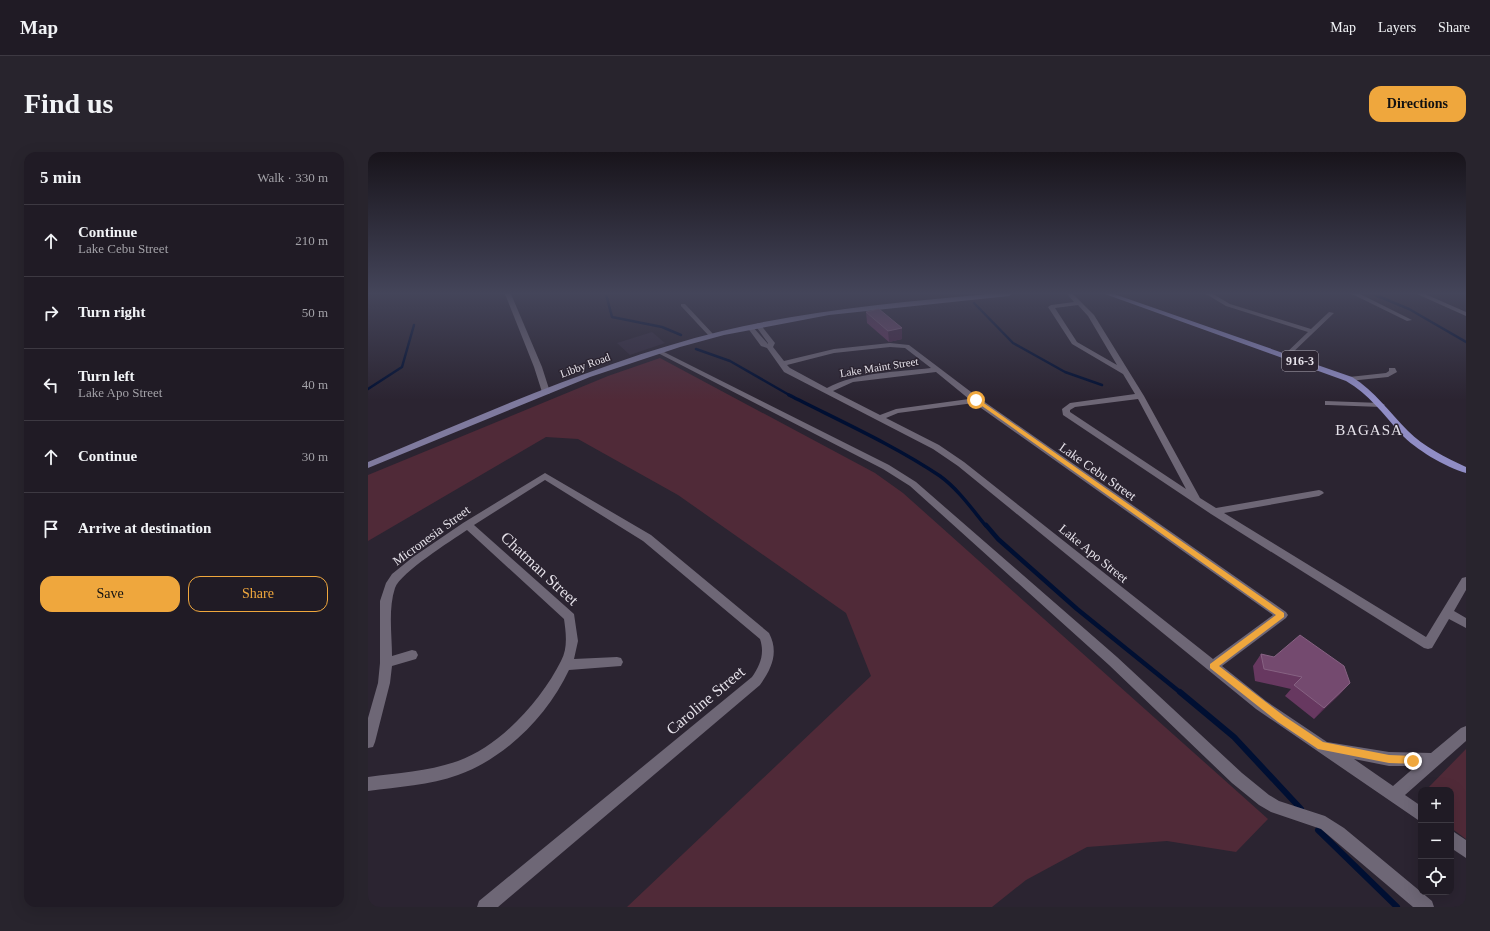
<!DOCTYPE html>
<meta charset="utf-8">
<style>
:root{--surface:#201b25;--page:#28242d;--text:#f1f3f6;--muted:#a2a1a7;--line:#3d3942;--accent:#efa73d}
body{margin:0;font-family:"Times New Roman",serif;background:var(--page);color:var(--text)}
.controls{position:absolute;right:12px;bottom:12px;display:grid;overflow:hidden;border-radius:8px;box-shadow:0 4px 16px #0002}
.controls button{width:36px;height:36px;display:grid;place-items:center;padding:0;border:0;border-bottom:1px solid var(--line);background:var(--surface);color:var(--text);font:20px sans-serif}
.stop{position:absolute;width:12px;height:12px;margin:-9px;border:3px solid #efa73d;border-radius:50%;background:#fff}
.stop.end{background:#efa73d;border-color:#fff;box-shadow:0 1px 4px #0008}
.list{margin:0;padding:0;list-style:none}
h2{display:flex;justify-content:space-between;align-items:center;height:52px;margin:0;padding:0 16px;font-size:17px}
h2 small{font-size:13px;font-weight:400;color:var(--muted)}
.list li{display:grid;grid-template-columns:26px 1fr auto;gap:12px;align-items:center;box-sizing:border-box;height:72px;padding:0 16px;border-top:1px solid var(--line)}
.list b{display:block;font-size:15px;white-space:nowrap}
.list p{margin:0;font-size:13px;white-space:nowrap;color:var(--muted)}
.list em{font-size:13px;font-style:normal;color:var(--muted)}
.actions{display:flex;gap:8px;padding:12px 16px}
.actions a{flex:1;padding:9px 0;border:1px solid var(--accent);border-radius:12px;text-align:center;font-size:14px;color:var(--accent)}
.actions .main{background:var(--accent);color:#111}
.icon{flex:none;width:22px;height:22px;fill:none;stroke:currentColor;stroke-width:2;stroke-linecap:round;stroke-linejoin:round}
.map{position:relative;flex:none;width:1098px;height:755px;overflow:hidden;border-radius:12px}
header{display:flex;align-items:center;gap:24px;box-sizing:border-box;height:56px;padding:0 20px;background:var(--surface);border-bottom:1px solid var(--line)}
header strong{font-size:19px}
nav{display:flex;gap:22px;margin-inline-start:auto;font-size:14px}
.intro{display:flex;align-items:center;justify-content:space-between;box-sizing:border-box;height:96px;padding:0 24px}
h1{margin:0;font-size:28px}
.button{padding:10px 18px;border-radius:12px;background:var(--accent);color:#111;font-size:14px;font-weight:700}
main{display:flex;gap:24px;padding:0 24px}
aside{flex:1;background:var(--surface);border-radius:12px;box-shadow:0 4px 16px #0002}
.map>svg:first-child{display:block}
.built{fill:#352c3e}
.green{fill:#502a38}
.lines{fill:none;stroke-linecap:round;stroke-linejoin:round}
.stream-far3{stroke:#000f32;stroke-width:2.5}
.stream-far2{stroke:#000f32;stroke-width:3.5}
.stream-far1{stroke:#000f32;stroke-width:4.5}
.stream{stroke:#000f32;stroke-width:6}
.street{fill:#6e6776;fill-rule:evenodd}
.secondary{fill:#7f7a9e;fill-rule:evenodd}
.primary{fill:#908dc5;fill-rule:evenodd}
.wall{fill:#673860}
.shaded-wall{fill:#492847}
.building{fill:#744a6f;stroke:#866282}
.route{fill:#efa73d}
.labels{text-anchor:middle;stroke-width:3;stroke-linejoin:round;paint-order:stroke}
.far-street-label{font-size:11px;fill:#e5e1e9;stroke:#2b2431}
.shield{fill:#2b2431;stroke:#ada8b2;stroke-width:1}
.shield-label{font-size:12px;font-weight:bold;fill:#e5e1e9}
.street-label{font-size:13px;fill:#e5e1e9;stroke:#2b2431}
.quarter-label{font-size:15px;letter-spacing:1px;fill:#e5e1e9;stroke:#2b2431}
.near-street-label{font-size:16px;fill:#e5e1e9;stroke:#2b2431}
</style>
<header>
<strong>Map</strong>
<nav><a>Map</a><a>Layers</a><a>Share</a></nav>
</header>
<div class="intro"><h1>Find us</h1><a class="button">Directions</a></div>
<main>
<aside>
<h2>5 min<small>Walk · 330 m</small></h2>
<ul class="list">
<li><svg class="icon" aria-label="ahead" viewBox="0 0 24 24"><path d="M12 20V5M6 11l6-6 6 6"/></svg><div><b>Continue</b><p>Lake Cebu Street</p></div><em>210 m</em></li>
<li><svg class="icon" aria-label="right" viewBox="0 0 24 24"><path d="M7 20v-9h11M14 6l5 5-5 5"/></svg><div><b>Turn right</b></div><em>50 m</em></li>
<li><svg class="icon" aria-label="left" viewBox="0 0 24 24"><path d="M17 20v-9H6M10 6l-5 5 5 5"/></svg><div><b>Turn left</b><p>Lake Apo Street</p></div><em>40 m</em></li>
<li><svg class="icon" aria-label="ahead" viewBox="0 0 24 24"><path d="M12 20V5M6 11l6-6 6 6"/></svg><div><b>Continue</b></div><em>30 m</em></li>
<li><svg class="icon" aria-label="arrive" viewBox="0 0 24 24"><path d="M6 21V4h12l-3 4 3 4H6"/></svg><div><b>Arrive at destination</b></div></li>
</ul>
<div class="actions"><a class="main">Save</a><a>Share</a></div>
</aside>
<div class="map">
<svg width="1098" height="755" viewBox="0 0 1098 755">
<rect width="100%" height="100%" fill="#2b2431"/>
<path class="built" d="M284,180L297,191L262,203L249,191Z"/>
<g class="green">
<path d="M292,206L507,321L535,341L900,667L868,700L799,689L719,695L658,728L624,755H259L503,524L478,461L310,343L210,287L178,285L0,389V323L240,224Z"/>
<path d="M1098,597V687L1083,676V638H1058Z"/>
</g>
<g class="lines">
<g class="stream-far3">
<path d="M238,142L244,165L294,175L313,183"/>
<path d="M1005,142L1041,157L1098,190"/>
<path d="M606,151L645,191L697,220L734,233"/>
<path d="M328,197L362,209L423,244"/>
<path d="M0,237L34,215L46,173"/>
</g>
<path class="stream-far2" d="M421,243C470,268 526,293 572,324C590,337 604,357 618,374"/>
<path class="stream-far1" d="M618,373L630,387L709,457L813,541"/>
<g class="stream">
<path d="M812,540L866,585L933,657"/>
<path d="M950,678L1029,755"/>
</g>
<g class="street">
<path d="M137,142H143L174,215L182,240L181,242H175L174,240L166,215Z"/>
<path d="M699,142H705L726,163L776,244L832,346L848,356L951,338L954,339L956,341L951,344L856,361L1058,485L1094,426L1098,425V438L1086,459L1098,466V476L1081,467L1064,496L1060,497L1056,496L843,362L695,263L694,257L702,251L767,242L755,222L704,192L680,155L683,153L706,150ZM710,153L720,164L749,213L709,190L687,156ZM770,247L818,337L702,260V258L707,255Z"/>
<path d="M838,142H845L862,152L943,177L961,160L966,161L920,205L918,206L914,204L916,203L940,180L858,154Z"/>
<path d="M984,142H992L1044,168L1039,169Z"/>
<path d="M1049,142H1057L1098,160V164Z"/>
<path d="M313,152H317L346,183V185H342L313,154Z"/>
<path d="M390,171L392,172L407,191L405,195L416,209L466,197L522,191L541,193L611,246L918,460L920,463L918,466L854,514L898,549L959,590L1021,600L1063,601L1093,576L1098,574V589L1037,643L1053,654V670L888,557L590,314L565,297L416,220L399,196L393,194L379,175L384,174L400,192V191L387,173ZM522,195L537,196L563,216C530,220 488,220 459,236L422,216L419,213L466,201ZM568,220L601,247L528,257L512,263L465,239L485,230ZM606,251L905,463L845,507L596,310L571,293L518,266L530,261ZM986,607L1021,614H1048L1025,634Z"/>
<path d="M288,198H292L521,313L548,330L749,505L874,621L901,643L911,649L957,664L976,676L1064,749L1066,755H1045L953,677L903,660L891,653L864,631L741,513L542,334L515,317L288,200Z"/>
<path d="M1021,216H1027L1029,220L1020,225L981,229L977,227L981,225L1018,221L1021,219Z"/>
<path d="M957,249L1013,251L1017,253L1013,255L960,253H957Z"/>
<path d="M177,321L283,383L401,481C411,500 404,516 392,533L130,755H109L111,749L384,525C392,513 397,502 392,487L275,389L177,328L106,373L206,462L210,489L206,507L249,505L253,506L255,510L253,514L201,518C180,563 138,606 90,623C62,633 30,635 0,639V625C30,621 62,619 90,609C133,594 174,547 193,509C200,496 198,481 196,467L99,378C83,389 33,420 27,436C20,457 24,483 24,504L44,498L48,499L50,503L48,507L24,514L22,531L7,590L5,595L0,596V566L10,531L12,511V449L18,431L24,422L45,405L95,371Z"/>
<path d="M1083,678L1098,688V706L1083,696Z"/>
</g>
<path class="secondary" d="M622,142H644L641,144L461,163L356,183L312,195L222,225L0,316V310C116,262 232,209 354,179C442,158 532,150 622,142Z"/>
<path class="primary" d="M737,142H746L984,225C1007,239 1021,260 1040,279C1056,295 1077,305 1098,315V321C1077,315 1047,297 1033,282C1015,262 1001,242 978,229Z"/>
</g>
<g class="wall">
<path d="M498,160L534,176V187L521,190L499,171Z"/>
<path d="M893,502L982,531L971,543L946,567L917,544L923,537L887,529L885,514Z"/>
</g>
<g class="shaded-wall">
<path d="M534,176V187L521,190L520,179Z"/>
<path d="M982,531L971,543L946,567L956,556Z"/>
</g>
<g class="building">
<path d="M511,157L534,176L520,179L498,160Z"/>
<path d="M932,483L976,514L982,531L956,556L926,533L934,525L896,517L893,502L906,505Z"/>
</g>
<linearGradient id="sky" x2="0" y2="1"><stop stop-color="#18141b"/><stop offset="0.57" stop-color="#44455a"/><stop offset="1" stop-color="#44455a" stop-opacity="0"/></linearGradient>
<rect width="1098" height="248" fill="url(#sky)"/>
<path class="route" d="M607,247H610L916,461V465L851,514L916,564L955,590L1021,603L1045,604L1049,606V612L1021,611L950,597L910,570L842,516V512L908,463L607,249Z"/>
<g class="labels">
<g class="far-street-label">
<text transform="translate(217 213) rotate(-20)" y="4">Libby Road</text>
<text transform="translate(511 215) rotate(-9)" y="4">Lake Maint Street</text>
</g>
<rect class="shield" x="914" y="199" width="36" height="20" rx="3"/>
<g class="shield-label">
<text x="932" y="213">916-3</text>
</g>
<g class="street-label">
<text transform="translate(730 319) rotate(35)" y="5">Lake Cebu Street</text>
<text transform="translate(63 383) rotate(-36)" y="5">Micronesia Street</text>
<text transform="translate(726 401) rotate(39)" y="5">Lake Apo Street</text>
</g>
<g class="quarter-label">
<text x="1001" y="283">BAGASA</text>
</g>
<g class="near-street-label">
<text transform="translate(172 416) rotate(43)" y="6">Chatman Street</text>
<text transform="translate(337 548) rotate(-40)" y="6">Caroline Street</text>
</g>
</g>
</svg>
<div class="controls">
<button>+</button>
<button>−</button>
<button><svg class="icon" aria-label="locate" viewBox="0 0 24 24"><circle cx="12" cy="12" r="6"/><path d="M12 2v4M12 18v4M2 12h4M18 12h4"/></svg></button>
</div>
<div class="stop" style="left:608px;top:248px"></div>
<div class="stop end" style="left:1045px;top:609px"></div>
</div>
</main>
